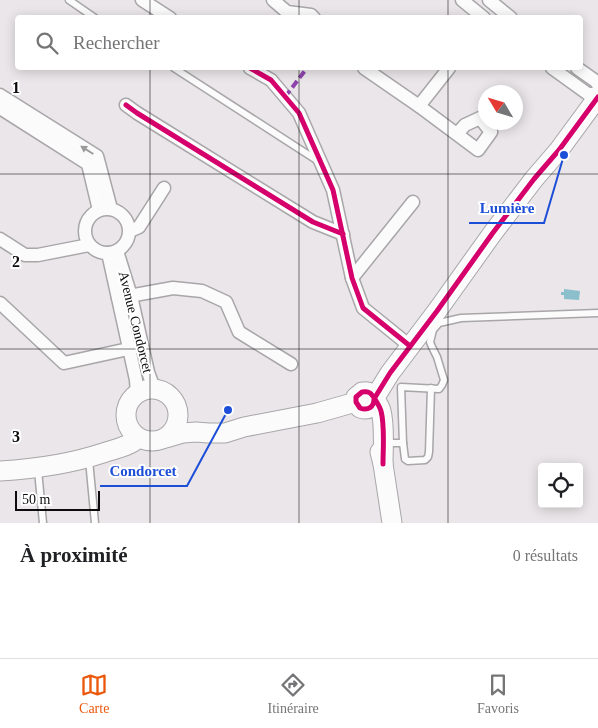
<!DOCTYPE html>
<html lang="fr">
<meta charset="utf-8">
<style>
:root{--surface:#fff;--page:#f2f2f2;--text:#202124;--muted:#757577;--line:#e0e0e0;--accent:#ea580c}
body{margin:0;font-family:Georgia,serif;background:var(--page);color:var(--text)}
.controls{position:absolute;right:15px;bottom:15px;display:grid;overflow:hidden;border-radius:5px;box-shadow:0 2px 12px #0003}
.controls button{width:45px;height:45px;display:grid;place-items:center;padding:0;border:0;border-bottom:1px solid var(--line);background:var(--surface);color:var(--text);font:25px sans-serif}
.compass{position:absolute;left:478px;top:85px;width:45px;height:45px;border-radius:50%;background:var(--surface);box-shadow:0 2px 12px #0003;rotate:308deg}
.scale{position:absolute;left:15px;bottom:12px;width:85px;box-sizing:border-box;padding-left:5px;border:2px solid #0d0b0c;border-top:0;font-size:14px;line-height:18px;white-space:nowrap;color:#0d0b0c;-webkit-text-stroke:4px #fff;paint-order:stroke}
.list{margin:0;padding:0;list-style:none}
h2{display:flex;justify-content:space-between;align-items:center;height:65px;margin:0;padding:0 20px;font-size:21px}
h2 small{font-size:16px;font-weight:400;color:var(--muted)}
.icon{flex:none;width:28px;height:28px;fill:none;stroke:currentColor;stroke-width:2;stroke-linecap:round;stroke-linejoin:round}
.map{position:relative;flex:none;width:598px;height:523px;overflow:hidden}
.search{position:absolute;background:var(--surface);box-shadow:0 2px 12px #0003;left:15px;right:15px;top:15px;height:55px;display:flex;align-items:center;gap:12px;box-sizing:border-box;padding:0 18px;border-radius:5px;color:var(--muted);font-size:19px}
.sheet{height:135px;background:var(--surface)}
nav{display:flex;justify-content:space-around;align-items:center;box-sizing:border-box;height:70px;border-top:1px solid var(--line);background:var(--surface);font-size:14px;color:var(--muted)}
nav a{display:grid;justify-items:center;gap:2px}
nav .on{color:var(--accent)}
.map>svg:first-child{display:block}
.water{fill:#8bbfcb}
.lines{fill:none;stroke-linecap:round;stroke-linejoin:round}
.lane-casing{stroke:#a8a6a8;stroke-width:9}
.street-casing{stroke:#a8a6a8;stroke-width:15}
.secondary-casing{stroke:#a8a6a8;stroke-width:21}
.lane{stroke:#fcfbfc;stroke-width:6}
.street{stroke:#fcfbfc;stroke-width:12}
.secondary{stroke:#fcfbfc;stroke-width:19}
.quiet{stroke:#8e44ad;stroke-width:4;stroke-dasharray:8 4;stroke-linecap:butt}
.cycleway-casing{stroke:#fff;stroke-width:8}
.cycleway{stroke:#d6006c;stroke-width:5}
.oneway{fill:#9c9b9c}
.grid{fill:none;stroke:#0d0b0c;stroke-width:1;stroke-opacity:0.55}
.labels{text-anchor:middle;stroke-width:4;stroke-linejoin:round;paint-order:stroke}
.street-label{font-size:14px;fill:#0d0b0c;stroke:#fff}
.grid-label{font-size:16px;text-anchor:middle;font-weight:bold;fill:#0d0b0c;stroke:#fff;stroke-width:4;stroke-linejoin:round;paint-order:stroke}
.leader{fill:none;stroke:#1d4ed8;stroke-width:2}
.callout-dot{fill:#1d4ed8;stroke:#fff;stroke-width:2}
.callout-label{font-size:15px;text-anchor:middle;font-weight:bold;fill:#1d4ed8;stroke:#fff;stroke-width:4;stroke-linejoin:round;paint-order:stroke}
</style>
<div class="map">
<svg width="598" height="523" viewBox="0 0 598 523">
<rect width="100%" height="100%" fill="#eae6e9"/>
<path class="water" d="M564,289L580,291L579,300L564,299V295H561V292H564Z"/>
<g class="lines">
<defs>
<g id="lane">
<path d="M69,0L95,18"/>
<path d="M174,68L318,161"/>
<path d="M384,443H403L401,387L439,389L442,385L444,380L437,357L432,347L430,342L433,330L439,323L461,318L598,313"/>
<path d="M403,443L405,459L408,461L425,460L428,457L429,452L431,388"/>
<path d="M89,460L95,523"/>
<path d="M38,470L43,523"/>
</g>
<g id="street">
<path d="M142,0L170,18"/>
<path d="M273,0L287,12L311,15L314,18"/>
<path d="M462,0L484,18"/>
<path d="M489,0L511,18"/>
<path d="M250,68L271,80L299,113L333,190L352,278L363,308L410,346"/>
<path d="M364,68L419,106L449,68"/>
<path d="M552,68L588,94H598"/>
<path d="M577,68L597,82L598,85"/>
<path d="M0,95L97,156L111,209"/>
<path d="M126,105L137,113L313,222L343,234"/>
<path d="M419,106L478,150L491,132L480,118L465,125L457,134"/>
<path d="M0,108L88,164L99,210"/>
<circle cx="107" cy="231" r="22"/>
<path d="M130,231L139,227L164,188"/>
<path d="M0,239L25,255H38L89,245"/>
<path d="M117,251L131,296L148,372L152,383L159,390"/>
<path d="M108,253L129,348L136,380L137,394"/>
<path d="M352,278L413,202"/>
<path d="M118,298L173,288L202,291L226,302L239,332L291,364"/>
<path d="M0,303L64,363L142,346"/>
</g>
<g id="secondary">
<circle cx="152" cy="415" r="26"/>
<path d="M166,438L183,433L196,432L208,433H225L244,427L317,413L356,402"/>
<path d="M380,452L383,464L392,523"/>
<path d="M383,464C383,448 385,426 381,411C380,407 373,395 370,393C367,391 366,392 362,392L356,397V402L360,408C368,411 374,407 374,399L390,373L437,311L492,234L534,179L559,150L598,97"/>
<path d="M0,471C34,469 70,464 103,453C114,449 129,447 138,438"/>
</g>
</defs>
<use href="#lane" class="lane-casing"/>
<use href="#street" class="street-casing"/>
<use href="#secondary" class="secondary-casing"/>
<use href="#lane" class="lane"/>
<use href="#street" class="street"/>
<use href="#secondary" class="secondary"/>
<path class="quiet" d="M285,97L307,68"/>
<defs>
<g id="cycleway">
<path d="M250,68L271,80L299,113L333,190L352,278L363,308L410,346"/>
<path d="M126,105L137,113L313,222L343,234"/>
<path d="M383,464C383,448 385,426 381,411C380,407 373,395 370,393C367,391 366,392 362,392L356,397V402L360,408C368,411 374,407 374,399L390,373L437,311L492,234L534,179L559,150L598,97"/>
</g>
</defs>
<use href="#cycleway" class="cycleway-casing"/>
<use href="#cycleway" class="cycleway"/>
</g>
<defs><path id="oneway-solid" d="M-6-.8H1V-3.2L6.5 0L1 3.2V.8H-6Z" transform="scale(1.25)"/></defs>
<use class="oneway" href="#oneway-solid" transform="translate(87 150) rotate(-148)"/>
<path class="grid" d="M150,0V18M299,0V18M448,0V18M150,68V523M299,68V523M448,68V523M0,174H598M0,349H598"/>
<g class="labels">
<g class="street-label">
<text transform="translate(136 322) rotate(76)" y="5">Avenue Condorcet</text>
</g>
</g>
<g class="grid-label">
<text x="16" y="93">1</text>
<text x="16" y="267">2</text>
<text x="16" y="442">3</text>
</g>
<path class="leader" d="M564 155L544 223H469M228 410L187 486H100"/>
<g class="callout-dot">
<circle cx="564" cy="155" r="5"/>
<circle cx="228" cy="410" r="5"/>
</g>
<g class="callout-label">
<text x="507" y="213">Lumière</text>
<text x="143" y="476">Condorcet</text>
</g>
</svg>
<div class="controls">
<button><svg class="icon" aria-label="locate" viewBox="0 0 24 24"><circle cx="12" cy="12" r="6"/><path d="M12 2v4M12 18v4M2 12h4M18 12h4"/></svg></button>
</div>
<svg class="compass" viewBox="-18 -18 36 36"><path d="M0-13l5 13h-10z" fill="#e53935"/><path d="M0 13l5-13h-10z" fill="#757577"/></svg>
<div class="scale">50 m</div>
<div class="search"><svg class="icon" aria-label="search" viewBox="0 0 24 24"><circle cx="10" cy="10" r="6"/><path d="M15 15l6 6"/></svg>Rechercher</div>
</div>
<section class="sheet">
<h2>À proximité<small>0 résultats</small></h2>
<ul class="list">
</ul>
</section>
<nav>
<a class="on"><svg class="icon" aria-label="map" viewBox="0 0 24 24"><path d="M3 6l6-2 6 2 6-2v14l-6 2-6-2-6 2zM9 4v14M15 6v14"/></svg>Carte</a>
<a><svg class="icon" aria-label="directions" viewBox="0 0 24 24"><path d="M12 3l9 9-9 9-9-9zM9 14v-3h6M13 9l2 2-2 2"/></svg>Itinéraire</a>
<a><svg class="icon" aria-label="saved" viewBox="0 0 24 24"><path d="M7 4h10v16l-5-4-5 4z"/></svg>Favoris</a>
</nav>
